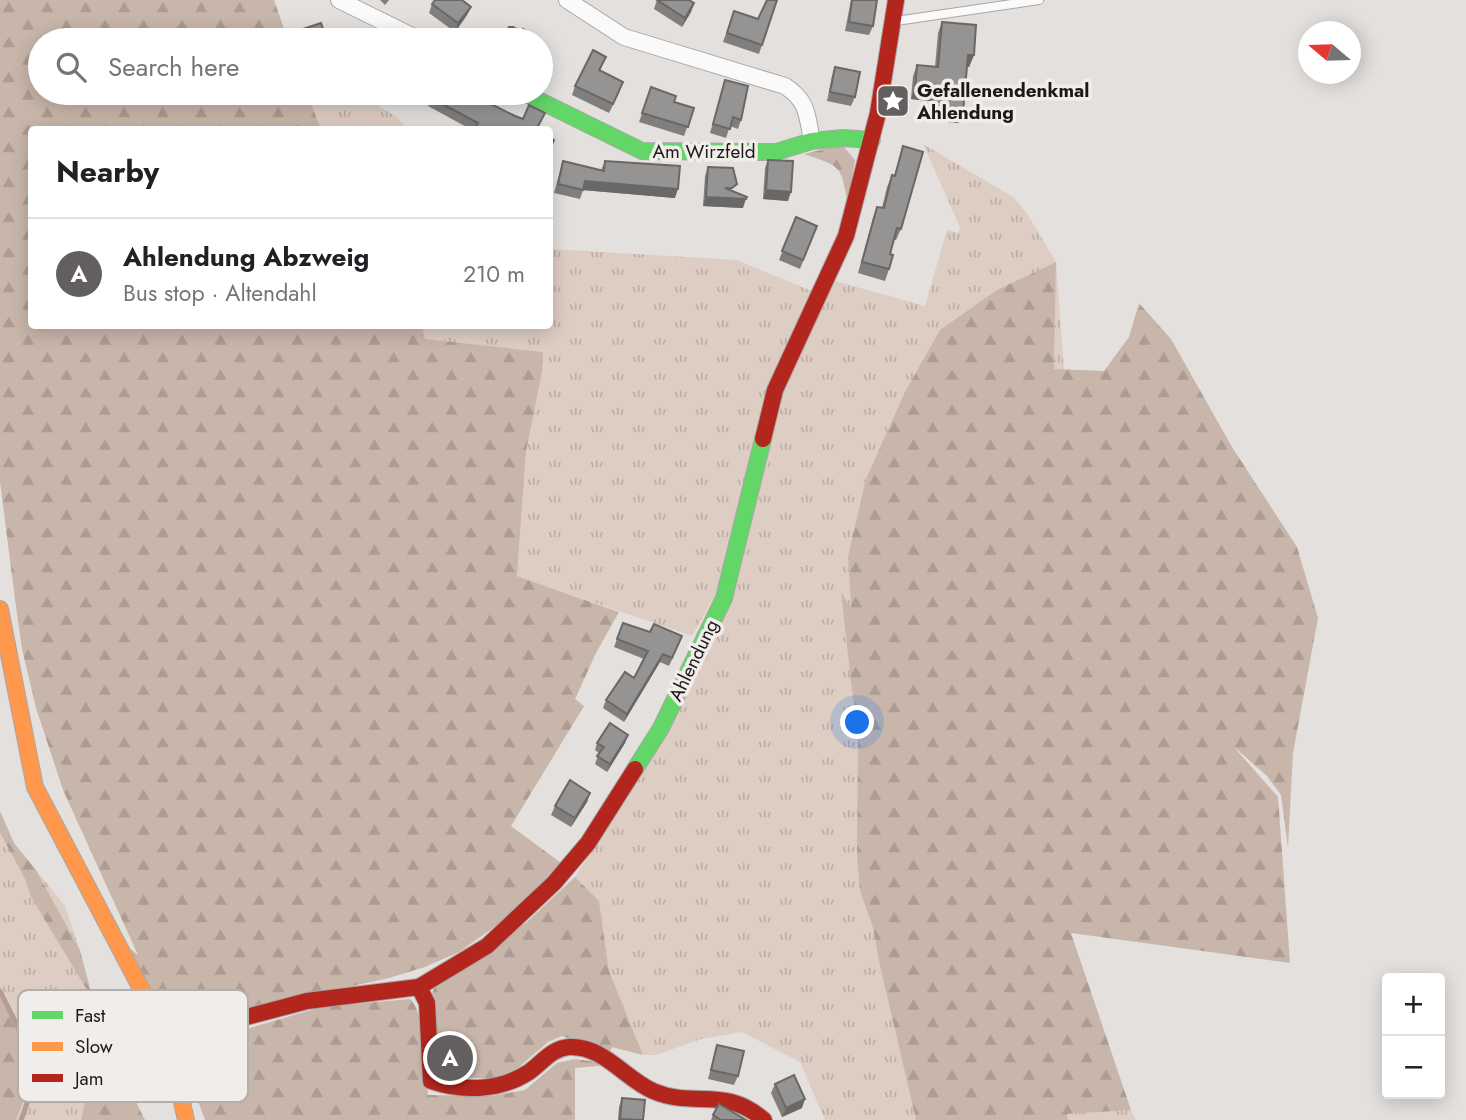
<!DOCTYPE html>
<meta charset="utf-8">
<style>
:root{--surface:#fff;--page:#f6f6f6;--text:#202124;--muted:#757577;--line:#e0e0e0;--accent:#625f5e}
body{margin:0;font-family:Jost,sans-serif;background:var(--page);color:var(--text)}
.controls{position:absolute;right:21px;bottom:21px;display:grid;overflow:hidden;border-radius:7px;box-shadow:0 4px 18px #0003}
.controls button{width:63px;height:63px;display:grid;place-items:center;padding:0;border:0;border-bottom:2px solid var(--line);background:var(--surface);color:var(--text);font:35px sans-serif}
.compass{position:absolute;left:1298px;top:21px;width:63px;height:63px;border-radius:50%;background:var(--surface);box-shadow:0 4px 18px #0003;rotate:289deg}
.you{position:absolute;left:858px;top:723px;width:24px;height:24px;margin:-18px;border:5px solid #fff;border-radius:50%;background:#1a73e8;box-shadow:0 0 0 10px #1a73e833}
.badge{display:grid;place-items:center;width:46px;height:46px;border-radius:50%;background:var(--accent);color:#fff;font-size:23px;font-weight:700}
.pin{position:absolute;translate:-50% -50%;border:4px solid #fff;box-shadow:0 2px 7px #0006}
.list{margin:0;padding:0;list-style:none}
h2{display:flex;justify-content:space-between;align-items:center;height:91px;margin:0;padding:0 28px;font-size:30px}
h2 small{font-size:23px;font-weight:400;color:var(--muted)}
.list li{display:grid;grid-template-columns:46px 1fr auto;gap:21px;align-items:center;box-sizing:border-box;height:112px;padding:0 28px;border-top:2px solid var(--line)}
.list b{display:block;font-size:26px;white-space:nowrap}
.list p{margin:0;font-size:23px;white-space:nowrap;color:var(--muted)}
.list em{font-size:23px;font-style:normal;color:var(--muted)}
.icon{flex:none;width:38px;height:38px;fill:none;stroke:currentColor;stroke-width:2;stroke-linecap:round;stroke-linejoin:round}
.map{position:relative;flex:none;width:1466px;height:1120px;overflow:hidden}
.search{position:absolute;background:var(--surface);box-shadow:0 4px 18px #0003;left:28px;top:28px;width:525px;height:77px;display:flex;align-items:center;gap:18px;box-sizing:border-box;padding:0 24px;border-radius:38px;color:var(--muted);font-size:26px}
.panel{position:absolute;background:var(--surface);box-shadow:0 4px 18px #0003;left:28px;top:126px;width:525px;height:203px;border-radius:7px}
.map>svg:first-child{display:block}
.grass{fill:url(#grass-tufts)}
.forest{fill:url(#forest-firs)}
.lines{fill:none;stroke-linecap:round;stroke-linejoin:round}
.stream{stroke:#b49d8e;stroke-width:5}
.lane-casing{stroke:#a9a7a5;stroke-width:10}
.street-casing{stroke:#a9a7a5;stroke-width:18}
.fast-casing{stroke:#a9a7a5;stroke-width:18}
.slow-casing{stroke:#a9a7a5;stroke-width:18}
.jam-casing{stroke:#a9a7a5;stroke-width:18}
.lane{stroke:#fbfafa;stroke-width:8}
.street{stroke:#fbfafa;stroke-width:16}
.fast{stroke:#63d668;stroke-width:16}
.slow{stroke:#ff974d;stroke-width:16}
.jam{stroke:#b3261e;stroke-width:16}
.wall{fill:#817f7e}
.shaded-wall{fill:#696867}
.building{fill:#969493;stroke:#696867;stroke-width:2}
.labels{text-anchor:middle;stroke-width:7;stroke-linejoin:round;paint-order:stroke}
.poi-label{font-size:19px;font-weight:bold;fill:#1c1a19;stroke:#f1edea;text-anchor:start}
.street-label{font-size:19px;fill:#1c1a19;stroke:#f1edea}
.key{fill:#f1edea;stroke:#b1aeab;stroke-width:2}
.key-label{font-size:19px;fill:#1c1a19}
</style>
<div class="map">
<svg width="1466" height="1120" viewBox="0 0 1466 1120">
<defs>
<pattern id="grass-tufts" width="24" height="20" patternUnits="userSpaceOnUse" patternTransform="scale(1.75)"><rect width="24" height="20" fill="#decdc2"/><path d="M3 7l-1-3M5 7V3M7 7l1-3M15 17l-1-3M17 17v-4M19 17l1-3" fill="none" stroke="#beafa6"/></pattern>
<pattern id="forest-firs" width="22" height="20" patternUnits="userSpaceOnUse" patternTransform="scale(1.75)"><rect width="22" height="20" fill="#c9b6aa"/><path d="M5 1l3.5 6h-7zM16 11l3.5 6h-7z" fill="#ac9c92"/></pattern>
</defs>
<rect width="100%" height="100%" fill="#e3e0de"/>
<g class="grass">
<path d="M307,93H356L397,117L407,129H321Z"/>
<path d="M923,144L1013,197L1026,212L1056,262L1064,370L1054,369L1056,262L848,557L851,610L842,594L858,744L860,891L873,928L880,966L916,1120H825L800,1062L742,1032L701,1039L656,1055H643L609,971L599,901L575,877L674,722L784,389L835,281L925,306L947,230L958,233L960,227Z"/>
<path d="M550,249L737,260L814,292L715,595L692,636L517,576L526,452L542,372V352L425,339L422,326H550Z"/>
<path d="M0,833L25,879L31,897L93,1000L106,1038L97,1046L81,1120H16L32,1079L20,1040L16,1017L0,990Z"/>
<path d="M36,870L65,906L80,950Z"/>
<path d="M1131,1110L1136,1120H1068L1067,1114Z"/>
</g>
<g class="forest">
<path d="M0,0H274L288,40H40V93H307L321,129L32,130V326H422L425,339L543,352L542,372L526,452L517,576L619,612L596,653L575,699L584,706L511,826L561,863L511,915L459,952L425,967L389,978L190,1022L184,1021L181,1013L151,990L122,942L138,955L63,790L36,708L22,649L16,607L0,482Z"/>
<path d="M837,146L844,147L855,160L848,205C841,165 842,167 804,154Z"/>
<path d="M1056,262L1054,369L1104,371L1129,337L1139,303L1171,339L1232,447L1297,547L1318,618L1293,753L1288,848L1281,795L1267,776L1233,746L1278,797L1290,963L1071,933L1131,1110L1067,1114L1068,1120H916L880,966L873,928L860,891L857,855L858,744L841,592L851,608L848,557L866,479L905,392L940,330L997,290Z"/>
<path d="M0,811L14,843L36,870L80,950L93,1000L31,897L25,879L0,833Z"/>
<path d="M575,877L599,901L609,971L643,1055L612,1047L610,1052L562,1036L548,1042L505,1079L447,1077L439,1071L432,994L435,985L527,922Z"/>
<path d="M0,990L16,1017L20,1040L32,1080L16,1120H0Z"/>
<path d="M410,999C426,1014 425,1071 428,1095L492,1096L525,1090L557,1063L575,1059L605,1063L609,1065L575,1068V1120H205C196,1093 182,1072 206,1050V1041L321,1007Z"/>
<path d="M106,1038L108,1045L145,1120H81L97,1046Z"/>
</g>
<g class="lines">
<path class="stream" d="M0,991C23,1039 44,1067 21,1120"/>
<defs>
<path id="lane" d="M896,21L1039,0"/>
<g id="street">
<path d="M339,0L420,40"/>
<path d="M567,0L624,37L785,86C808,101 807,115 812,141"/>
</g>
<g id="fast">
<path d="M524,93L642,151L776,152L812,141L843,138L872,140"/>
<path d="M635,769L661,728L724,598L763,439"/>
</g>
<path id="slow" d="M0,609L35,787L167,1038L186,1120"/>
<g id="jam">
<path d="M763,439L775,390L846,236L878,113L896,0"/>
<path d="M419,987L427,1003L431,1081C463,1092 500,1091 529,1072C542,1063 552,1048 569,1047C603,1045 625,1079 653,1091C695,1109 724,1085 764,1120"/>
<path d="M167,1038L307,1001L419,987L487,946L554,883L588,843L635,769"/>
</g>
</defs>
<use href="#lane" class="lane-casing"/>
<use href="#street" class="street-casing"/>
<use href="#fast" class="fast-casing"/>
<use href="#slow" class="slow-casing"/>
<use href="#jam" class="jam-casing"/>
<use href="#lane" class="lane"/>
<use href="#street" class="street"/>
<use href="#fast" class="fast"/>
<use href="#slow" class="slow"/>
<use href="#jam" class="jam"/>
</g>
<g class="wall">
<path d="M380,0H389L385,5Z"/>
<path d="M657,0L694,3L691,12L682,27L654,9Z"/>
<path d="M777,0L759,54L723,42L734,11L758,19Z"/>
<path d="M851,0H877L873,26L869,35L845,31Z"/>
<path d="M432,4L471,7L467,15L455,32L429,13Z"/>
<path d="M942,22L974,55L969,67H967L959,123L936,121L938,102L911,99L913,76L917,65L935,67L938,33Z"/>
<path d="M300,30L327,40H297Z"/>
<path d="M606,57L600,71L620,91L609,113L572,95L575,86Z"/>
<path d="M835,67L855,97L851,106L827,101L832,76Z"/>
<path d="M725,80L741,120L738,129L730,126L726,138L710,133Z"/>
<path d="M651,87L674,102L694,108L684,136L639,122Z"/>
<path d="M431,98L523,119L545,113L537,130H472L428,106Z"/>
<path d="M903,146L901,229L896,240H894L890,254L889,269L885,281L858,273L873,218L877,207L882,208L887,187L892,175L894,176Z"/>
<path d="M768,160L788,201L763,199L765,168Z"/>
<path d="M563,161L601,170L605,161L675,198L583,190L580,199L554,193Z"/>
<path d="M708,167L734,192L743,208L703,206L705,176Z"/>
<path d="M796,217L817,226L800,269L779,260Z"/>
<path d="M623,623L679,644L669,666L660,662L624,722L603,708L606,700L634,678L644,659L614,647Z"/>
<path d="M628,735L625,743L607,772L595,764L599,753L595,750L597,743Z"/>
<path d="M590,793L587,802L571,827L551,815L555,806Z"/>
<path d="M717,1045L738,1076L734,1085L708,1079Z"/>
<path d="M775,1084L802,1108L782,1117L771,1093Z"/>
<path d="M622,1098L643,1120H618L619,1107Z"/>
<path d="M713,1115L746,1120H711Z"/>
</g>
<g class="shaded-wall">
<path d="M694,3L691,12L682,27L685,18Z"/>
<path d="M471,7L467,15L455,32L458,23Z"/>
<path d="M968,55H974L969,67L964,66Z"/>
<path d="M915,88L942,90L938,102L911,99Z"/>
<path d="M940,110L963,112L959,123L936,121Z"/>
<path d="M585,181L678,189L675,198L582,190Z"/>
<path d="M766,190L791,192L788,201L763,199Z"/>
<path d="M706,197L746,199L743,208L703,206Z"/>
<path d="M663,654L660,662L624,722L627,714Z"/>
<path d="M628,735L625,743L607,772L610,764Z"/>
<path d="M590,793L587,802L571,827L575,818Z"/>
<path d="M805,1099L802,1108L782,1117L786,1108Z"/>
</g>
<g class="building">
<path d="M435,0H462L471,7L458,23L432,4Z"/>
<path d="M657,0H689L694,3L685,18Z"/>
<path d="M767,0H777L762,45L727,33L734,11L758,19Z"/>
<path d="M852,0H877L873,26L849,22Z"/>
<path d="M942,22L976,25L974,55H968L963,112L940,110L942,90L915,88L917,65L938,67Z"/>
<path d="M321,23L327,40H303L300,30Z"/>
<path d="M509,27H513L522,32L523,29L539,40H502Z"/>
<path d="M593,50L606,57L599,70L623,82L613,104L575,86Z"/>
<path d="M835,67L860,72L855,97L830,92Z"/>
<path d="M725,80L748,86L741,120L733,117L730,129L713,124Z"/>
<path d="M651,87L676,96L674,102L694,108L688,127L642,113Z"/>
<path d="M433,93H469L515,116L523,119L529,105L545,113L536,130H475L478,123L431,98Z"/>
<path d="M550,137L554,140L550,149Z"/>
<path d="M903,146L923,152L901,229L897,228L890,254L893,255L889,269L862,262L877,207L884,208L892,175L895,176Z"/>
<path d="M768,160L793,161L791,192L766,190Z"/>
<path d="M563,161L604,171L605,161L680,166L678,189L585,181L583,190L558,184Z"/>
<path d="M708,167L733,168L737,184L732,188H725L747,197L746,199L706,197Z"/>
<path d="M796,217L817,226L803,260L782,251Z"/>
<path d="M623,623L650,632L654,624L682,636L672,658L663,654L627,714L606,700L625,672L634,678L648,651L617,639Z"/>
<path d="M610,723L628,735L610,764L597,756L604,747L597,743Z"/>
<path d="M570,780L590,793L575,818L555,806Z"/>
<path d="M717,1045L744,1051L738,1076L711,1070Z"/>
<path d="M794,1075L805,1099L786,1108L775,1084Z"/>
<path d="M622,1098L645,1100L643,1120L620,1119Z"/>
<path d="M719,1104L746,1120H721L713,1115Z"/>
</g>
<defs>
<symbol id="sight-square" viewBox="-11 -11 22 22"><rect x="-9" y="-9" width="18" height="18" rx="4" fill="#625f5e" stroke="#f1edea"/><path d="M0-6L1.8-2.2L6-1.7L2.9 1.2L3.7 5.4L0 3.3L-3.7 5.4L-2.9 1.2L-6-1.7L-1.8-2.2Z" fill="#fff"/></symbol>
</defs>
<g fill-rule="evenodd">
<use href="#sight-square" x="874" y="82" width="38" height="38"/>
</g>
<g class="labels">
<g class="poi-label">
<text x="917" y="97">Gefallenendenkmal<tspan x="917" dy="22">Ahlendung</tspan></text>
</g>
<g class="street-label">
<text x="704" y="158">Am Wirzfeld</text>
<text transform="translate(693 660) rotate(-64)" y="7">Ahlendung</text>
</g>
</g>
<rect x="18" y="990" width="230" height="112" rx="10" class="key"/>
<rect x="32" y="1011" width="31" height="8" fill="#63d668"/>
<rect x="32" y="1042" width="31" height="9" fill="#ff974d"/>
<rect x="32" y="1074" width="31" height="8" fill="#b3261e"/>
<g class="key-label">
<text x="75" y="1022">Fast</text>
<text x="75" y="1053">Slow</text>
<text x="75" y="1085">Jam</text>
</g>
</svg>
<div class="controls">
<button>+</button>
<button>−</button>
</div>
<svg class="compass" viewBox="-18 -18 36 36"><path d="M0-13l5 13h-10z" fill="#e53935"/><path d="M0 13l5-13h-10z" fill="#757577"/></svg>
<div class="you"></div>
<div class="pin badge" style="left:450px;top:1058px">A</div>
<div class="search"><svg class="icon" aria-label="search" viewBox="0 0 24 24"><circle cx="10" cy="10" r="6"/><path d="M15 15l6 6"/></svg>Search here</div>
<section class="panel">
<h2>Nearby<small></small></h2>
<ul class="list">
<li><span class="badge">A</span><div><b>Ahlendung Abzweig</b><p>Bus stop · Altendahl</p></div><em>210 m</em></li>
</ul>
</section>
</div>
